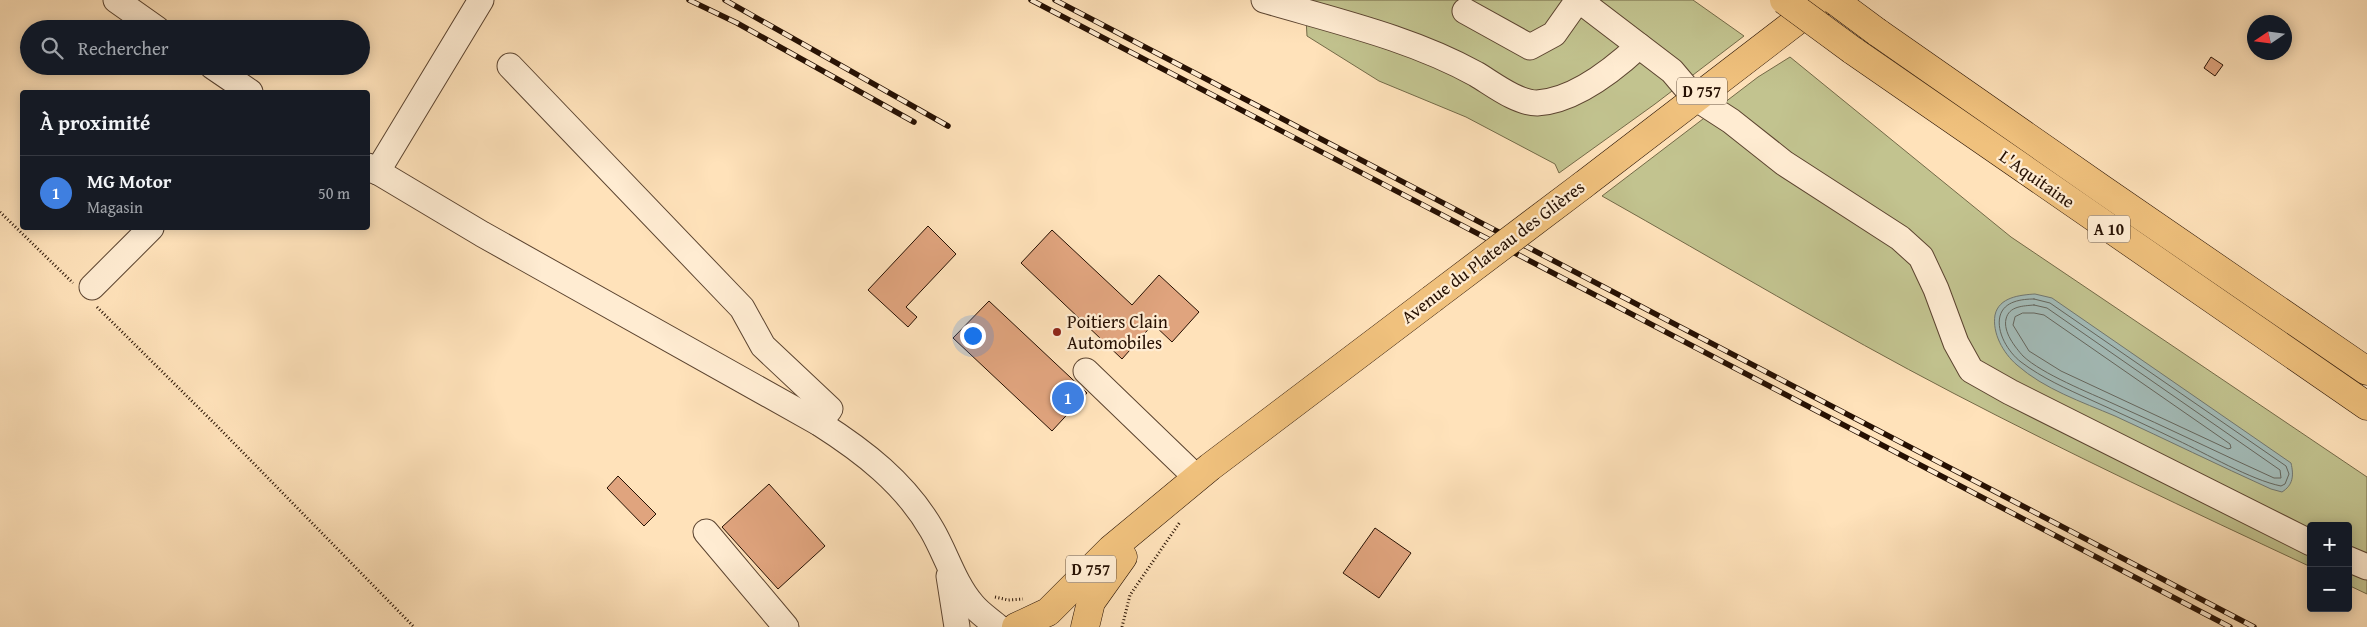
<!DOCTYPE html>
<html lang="fr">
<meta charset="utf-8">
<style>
:root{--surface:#171b24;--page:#20242c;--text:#f1f3f6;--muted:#9ea1a6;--line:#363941;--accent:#b45309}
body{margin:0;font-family:"Gentium Book Plus",serif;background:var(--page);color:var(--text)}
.controls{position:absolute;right:15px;bottom:15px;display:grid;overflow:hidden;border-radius:5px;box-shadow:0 2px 12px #0003}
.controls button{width:45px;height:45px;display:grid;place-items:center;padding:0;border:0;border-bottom:1px solid var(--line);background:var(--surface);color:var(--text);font:25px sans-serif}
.compass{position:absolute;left:2247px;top:15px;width:45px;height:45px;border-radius:50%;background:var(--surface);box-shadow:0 2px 12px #0003;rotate:257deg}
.you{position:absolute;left:972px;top:335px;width:18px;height:18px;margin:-12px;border:4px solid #fff;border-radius:50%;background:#1a73e8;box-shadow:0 0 0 8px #1a73e833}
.badge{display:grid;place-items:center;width:32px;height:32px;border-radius:50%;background:var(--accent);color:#fff;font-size:16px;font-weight:700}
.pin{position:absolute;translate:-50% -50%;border:2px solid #fff;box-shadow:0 1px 5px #0006}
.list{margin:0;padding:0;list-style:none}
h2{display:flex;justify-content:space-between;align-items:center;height:65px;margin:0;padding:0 20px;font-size:21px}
h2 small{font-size:16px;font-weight:400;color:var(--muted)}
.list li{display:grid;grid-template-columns:32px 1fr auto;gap:15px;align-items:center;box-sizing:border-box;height:75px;padding:0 20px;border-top:1px solid var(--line)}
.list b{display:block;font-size:19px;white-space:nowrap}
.list p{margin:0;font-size:16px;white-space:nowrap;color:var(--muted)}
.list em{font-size:16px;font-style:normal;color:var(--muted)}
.icon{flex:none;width:28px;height:28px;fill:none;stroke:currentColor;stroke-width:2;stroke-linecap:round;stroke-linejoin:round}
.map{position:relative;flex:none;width:2367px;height:627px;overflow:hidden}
.search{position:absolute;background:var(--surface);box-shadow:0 2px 12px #0003;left:20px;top:20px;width:350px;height:55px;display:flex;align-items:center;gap:12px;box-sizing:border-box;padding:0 18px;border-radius:28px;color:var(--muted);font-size:19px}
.panel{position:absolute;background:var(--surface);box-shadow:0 2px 12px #0003;left:20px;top:90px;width:350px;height:140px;border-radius:5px}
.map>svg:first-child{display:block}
.green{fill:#c2c38f;stroke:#746a48}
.water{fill:#a3bcb9;stroke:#717770}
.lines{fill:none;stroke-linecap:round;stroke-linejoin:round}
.shore{stroke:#64665e;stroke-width:1}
.building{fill:#e0a47e;stroke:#261002}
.minor-casing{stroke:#5c4430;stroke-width:27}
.major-casing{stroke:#261002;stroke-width:29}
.highway-casing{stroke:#261002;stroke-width:29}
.path{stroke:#261002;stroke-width:3;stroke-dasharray:1 2.5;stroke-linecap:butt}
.minor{stroke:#ffecd2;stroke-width:25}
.major{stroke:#f0c17d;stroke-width:28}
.highway{stroke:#f0c17d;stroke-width:28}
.rail-casing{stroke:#261002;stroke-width:5.5}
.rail{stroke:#ffecd2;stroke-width:4;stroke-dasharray:11;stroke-linecap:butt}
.major-bridge-casing{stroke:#261002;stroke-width:29;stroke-linecap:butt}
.highway-bridge-casing{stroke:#261002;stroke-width:29;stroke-linecap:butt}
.major-bridge{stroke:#f0c17d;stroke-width:28}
.highway-bridge{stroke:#f0c17d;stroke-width:28}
.poi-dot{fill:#8f2418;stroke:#ffecd2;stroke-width:2}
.labels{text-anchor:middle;stroke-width:4.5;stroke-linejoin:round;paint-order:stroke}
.shield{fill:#ffecd2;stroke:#675240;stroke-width:1}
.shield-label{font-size:16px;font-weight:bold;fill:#261002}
.street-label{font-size:18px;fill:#261002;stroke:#ffecd2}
.poi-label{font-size:18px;fill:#261002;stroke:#ffecd2;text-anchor:start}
</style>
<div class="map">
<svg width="2367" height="627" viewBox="0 0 2367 627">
<rect width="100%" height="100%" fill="#ffe2ba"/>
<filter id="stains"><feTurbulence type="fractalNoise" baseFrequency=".004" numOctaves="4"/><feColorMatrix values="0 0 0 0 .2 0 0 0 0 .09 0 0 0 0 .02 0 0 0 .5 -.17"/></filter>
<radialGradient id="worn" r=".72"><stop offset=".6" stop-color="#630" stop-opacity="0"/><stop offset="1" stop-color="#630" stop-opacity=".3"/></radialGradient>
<g class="green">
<path d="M1305,0H1693L1744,36L1655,104L1559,173L1555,164L1466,117L1379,81L1307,36Z"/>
<path d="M1790,57L2011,237L2367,477V594L2348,585V526H2311V567C2191,511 2070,454 1953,393C1834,331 1719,262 1602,196L1758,77Z"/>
</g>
<path class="water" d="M2035,294L2052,298L2291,463C2294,476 2293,485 2282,492L2271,489C2218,465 2167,440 2115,416C2082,402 2044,389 2017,365C2003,353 1992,333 1995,315C1999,297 2020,295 2035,294Z"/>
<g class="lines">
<g class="shore">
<path d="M2034,299L2050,303L2286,466L2289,474L2285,484L2281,486C2251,480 2205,453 2177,440C2148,426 2120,413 2091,400C2067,389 2042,378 2021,362C2008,352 1996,332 2000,316C2004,301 2022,299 2034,299Z"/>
<path d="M2034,305L2047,308L2280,470L2281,478H2274C2221,454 2168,428 2114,404C2090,393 2042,374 2023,356C2015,347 2003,332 2006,319C2009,306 2023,306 2034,305Z"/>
<path d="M2023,313H2034L2044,315L2230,444L2231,448L2228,449L2061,371L2029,351L2013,325L2015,317Z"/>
</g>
</g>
<g class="building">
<path d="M2211,57L2223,65L2215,76L2204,68Z"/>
<path d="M928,226L956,254L906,307L917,317L908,327L868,290Z"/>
<path d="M1052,230L1132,305L1159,275L1199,312L1172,342L1153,324L1122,359L1021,263Z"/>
<path d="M989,301L1087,393L1052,431L953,338Z"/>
<path d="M618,476L656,514L644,526L607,488Z"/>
<path d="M769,484L825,546L778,589L722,527Z"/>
<path d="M1375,528L1411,553L1379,598L1343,573Z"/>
</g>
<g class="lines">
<defs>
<g id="minor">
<path d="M116,0L157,29"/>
<path d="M1264,0C1335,21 1411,38 1476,74C1493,84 1517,103 1537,103C1574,101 1613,70 1639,46"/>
<path d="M1579,0L1672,71L1694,97L1731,121L1784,163L1900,238L1921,257L1936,289L1956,343L1971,370L2010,392L2311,543"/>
<path d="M1465,11L1530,47L1554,34L1578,0"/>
<path d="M212,66L250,92"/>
<path d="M510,66L742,308L763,346L830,409L819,423"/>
<path d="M368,166L482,234L819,423C863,451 905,483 932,530C946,554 954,583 972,604C979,613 990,620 998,627"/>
<path d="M377,172L481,0"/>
<path d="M92,287L151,228"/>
<path d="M1086,371L1197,478"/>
<path d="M706,532L786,627"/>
<path d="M2348,559L2367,567"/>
<path d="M949,576L957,627"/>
</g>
<g id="major">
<path d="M1583,185L1824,0"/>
<path d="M1016,627L1048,612L1111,549L1210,467L1432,299"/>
<path d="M1085,627L1091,602L1123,557"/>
</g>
<g id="highway">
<path d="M1877,32L2102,189L2367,371"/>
<path d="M1852,50L2367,406"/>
</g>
</defs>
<use href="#minor" class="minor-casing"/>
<use href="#major" class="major-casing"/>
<use href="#highway" class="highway-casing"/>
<g class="path">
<path d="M0,212L73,283"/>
<path d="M97,307L217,426L414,627"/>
<path d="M995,597L1008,600L1023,599"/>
<path d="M1122,627L1130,595L1180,522"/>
</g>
<use href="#minor" class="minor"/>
<use href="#major" class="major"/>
<use href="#highway" class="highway"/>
<defs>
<g id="rail">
<path d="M689,0L737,23L914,122"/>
<path d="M725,0L948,126"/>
<path d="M1031,0L2230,627"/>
<path d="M1055,0L2254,627"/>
</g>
</defs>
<use href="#rail" class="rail-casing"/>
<use href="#rail" class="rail"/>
<defs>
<path id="major-bridge" d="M1432,299L1583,185"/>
<g id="highway-bridge">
<path d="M1784,0L1852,50"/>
<path d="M1834,0L1877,32"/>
</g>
</defs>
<use href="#major-bridge" class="major-bridge-casing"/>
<use href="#highway-bridge" class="highway-bridge-casing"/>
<use href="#major-bridge" class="major-bridge"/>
<use href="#highway-bridge" class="highway-bridge"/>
</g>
<circle class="poi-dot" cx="1057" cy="332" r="5"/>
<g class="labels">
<g class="shield">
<rect x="1677" y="77.5" width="50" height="27" rx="4"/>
<rect x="2088" y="215.5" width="42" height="27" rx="4"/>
<rect x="1066" y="555.5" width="50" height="27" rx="4"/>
</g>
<g class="shield-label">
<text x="1702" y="97">D 757</text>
<text x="2109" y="235">A 10</text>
<text x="1091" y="575">D 757</text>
</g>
<g class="street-label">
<text transform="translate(2037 179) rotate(35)" y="6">L'Aquitaine</text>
<text transform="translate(1493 252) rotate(-37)" y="6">Avenue du Plateau des Glières</text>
</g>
<g class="poi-label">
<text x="1067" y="328">Poitiers Clain<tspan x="1067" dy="21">Automobiles</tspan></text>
</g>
</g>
<rect width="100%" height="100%" filter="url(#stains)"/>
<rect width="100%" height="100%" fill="url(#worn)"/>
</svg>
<div class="controls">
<button>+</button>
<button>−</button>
</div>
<svg class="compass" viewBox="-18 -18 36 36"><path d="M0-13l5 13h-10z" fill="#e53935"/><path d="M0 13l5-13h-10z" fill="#9ea1a6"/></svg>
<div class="you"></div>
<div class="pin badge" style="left:1068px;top:398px;background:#3f7fe0">1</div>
<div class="search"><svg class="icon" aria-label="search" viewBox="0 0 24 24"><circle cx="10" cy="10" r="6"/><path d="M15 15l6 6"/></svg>Rechercher</div>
<section class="panel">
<h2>À proximité<small></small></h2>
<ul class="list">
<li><span class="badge" style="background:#3f7fe0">1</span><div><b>MG Motor</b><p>Magasin</p></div><em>50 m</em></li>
</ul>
</section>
</div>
